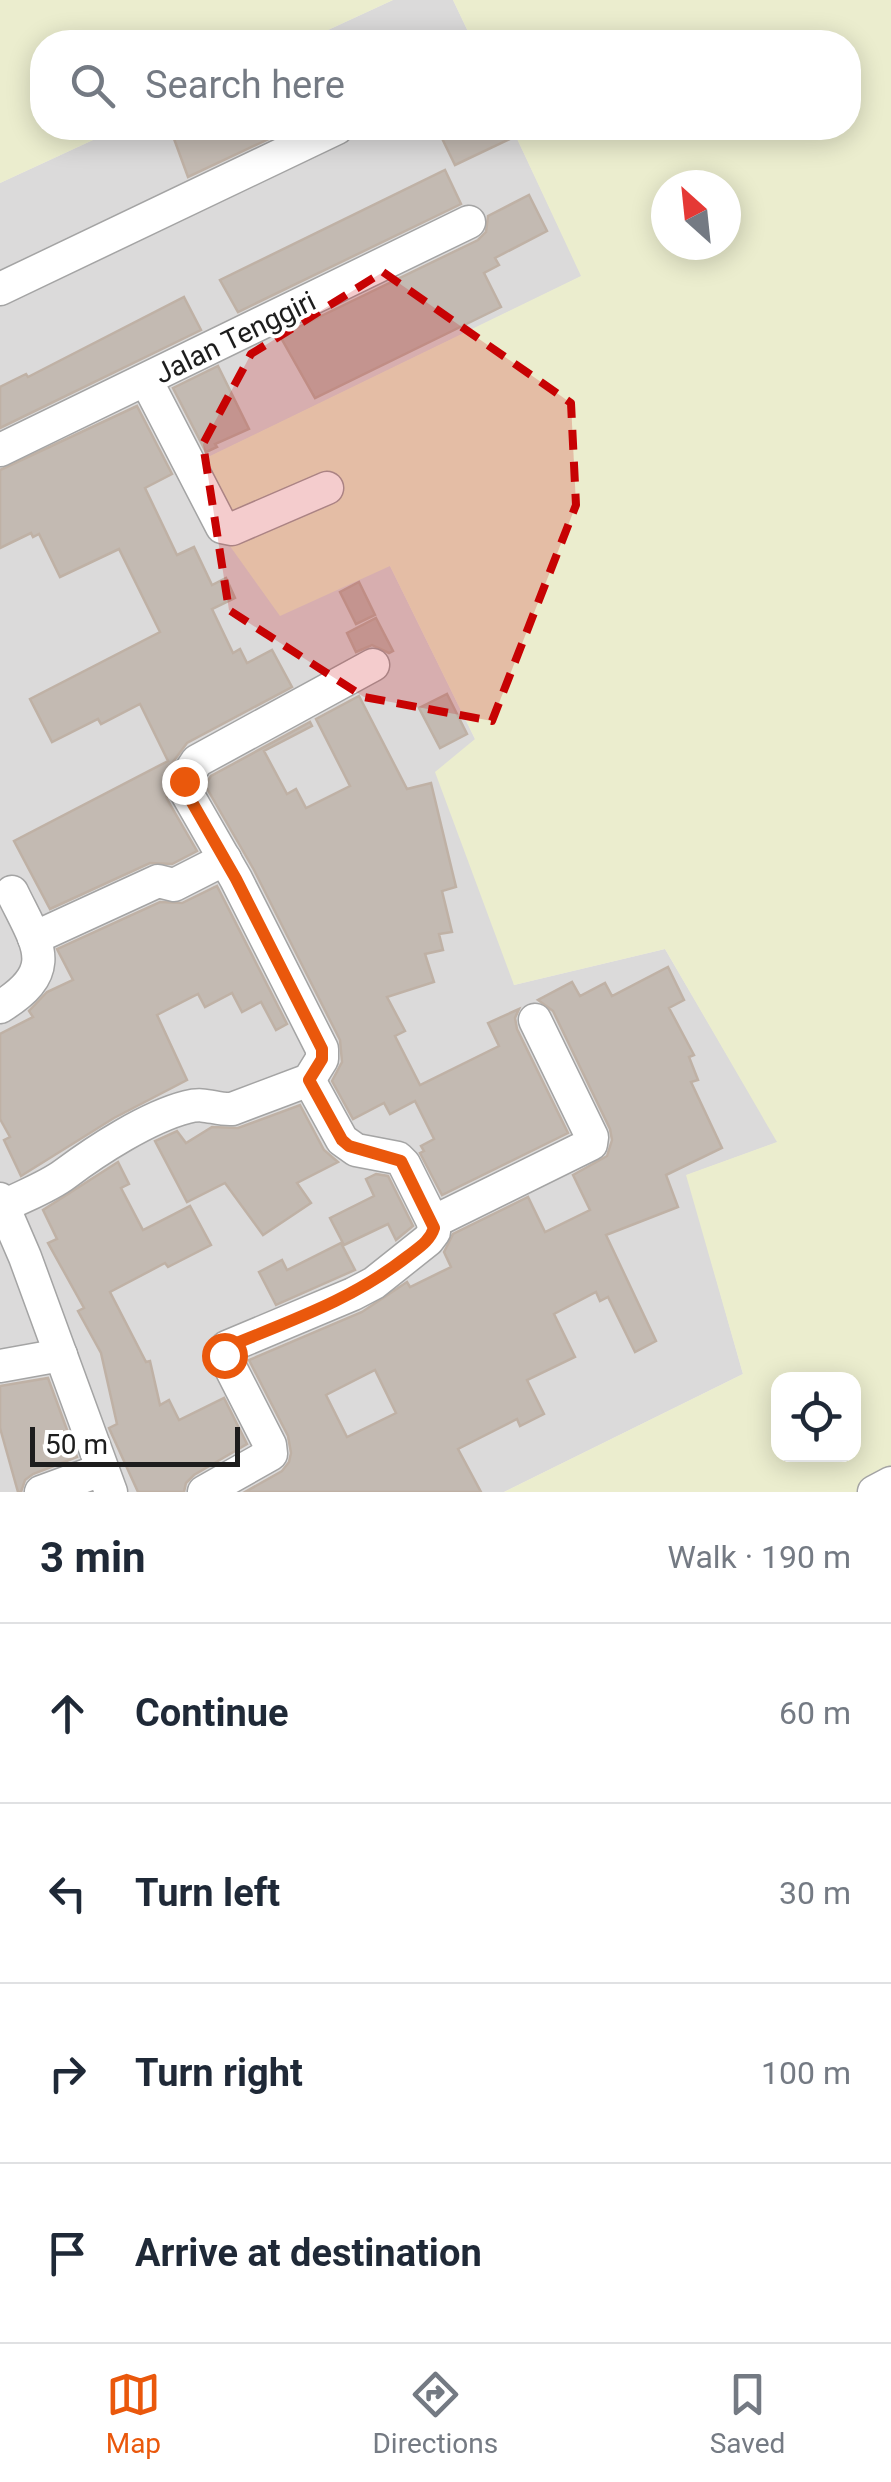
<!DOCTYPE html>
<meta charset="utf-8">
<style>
:root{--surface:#fff;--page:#f6f6f7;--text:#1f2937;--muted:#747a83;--line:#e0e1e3;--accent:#ea580c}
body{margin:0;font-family:Roboto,sans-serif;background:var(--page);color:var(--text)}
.controls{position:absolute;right:30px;bottom:30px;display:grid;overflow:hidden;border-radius:20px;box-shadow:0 5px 25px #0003}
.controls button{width:90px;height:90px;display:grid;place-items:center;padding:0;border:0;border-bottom:2px solid var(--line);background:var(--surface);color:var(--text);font:50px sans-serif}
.compass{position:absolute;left:651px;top:170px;width:90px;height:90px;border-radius:50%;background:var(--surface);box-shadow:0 5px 25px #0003;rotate:333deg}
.scale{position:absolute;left:30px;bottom:25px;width:210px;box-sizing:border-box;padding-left:10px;border:5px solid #1d1d1d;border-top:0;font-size:28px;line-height:35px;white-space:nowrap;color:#1d1d1d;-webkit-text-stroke:8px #fff;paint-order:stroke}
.stop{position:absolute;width:30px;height:30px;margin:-22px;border:8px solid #ea580c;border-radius:50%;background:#fff}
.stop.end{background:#ea580c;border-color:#fff;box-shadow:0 2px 10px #0008}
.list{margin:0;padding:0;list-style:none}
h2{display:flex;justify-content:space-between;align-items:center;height:130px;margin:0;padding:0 40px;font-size:42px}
h2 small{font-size:32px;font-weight:400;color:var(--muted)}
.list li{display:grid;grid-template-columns:65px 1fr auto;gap:30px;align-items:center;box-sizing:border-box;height:180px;padding:0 40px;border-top:2px solid var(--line)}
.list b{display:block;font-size:38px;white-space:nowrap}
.list em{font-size:32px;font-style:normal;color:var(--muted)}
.icon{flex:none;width:55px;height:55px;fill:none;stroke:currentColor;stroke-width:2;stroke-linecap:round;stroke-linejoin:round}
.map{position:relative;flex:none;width:891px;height:1492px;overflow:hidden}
.search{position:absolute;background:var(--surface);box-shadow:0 5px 25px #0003;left:30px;right:30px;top:30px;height:110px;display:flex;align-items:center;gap:25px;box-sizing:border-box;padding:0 35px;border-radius:40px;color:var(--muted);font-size:38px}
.sheet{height:850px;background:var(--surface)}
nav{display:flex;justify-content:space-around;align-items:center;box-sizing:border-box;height:140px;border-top:2px solid var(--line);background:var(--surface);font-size:28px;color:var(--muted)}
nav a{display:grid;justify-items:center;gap:5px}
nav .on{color:var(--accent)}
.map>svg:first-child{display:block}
.residential{fill:#dbdada}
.farmland{fill:#ebedce;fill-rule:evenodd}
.building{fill:#c3bab2;stroke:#bfb1a5;stroke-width:2.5;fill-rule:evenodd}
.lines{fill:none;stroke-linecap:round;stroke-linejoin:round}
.minor-casing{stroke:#a4a4a4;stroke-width:35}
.minor{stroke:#fff;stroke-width:32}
.route{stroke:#ea580c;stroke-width:12}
.marked{fill:#c70203;fill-opacity:0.2;stroke:#c70203;stroke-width:8;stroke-dasharray:20 12;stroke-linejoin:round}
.labels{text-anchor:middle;stroke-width:8;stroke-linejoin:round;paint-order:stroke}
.street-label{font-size:28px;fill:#1d1d1d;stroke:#fff}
</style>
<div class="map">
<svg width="891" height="1492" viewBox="0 0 891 1492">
<rect width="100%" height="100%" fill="#eeeae3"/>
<g class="residential">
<path d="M393,0H453L473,42H302Z"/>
<path d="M119,128H512L582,276L178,472L390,566L475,739L514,985L665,949L778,1142L687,1175L743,1374L504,1492H0V183Z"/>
</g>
<g class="farmland">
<path d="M0,0H393L302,42H42V128H119L0,183Z"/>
<path d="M453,0H891V1492H504L743,1374L686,1175L777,1142L665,949L514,985L435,772L475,739L390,566L280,616L177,472L581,276L512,128H848V42H473ZM666,185H726V245H666ZM778,1380H854V1454H778Z"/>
</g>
<g class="building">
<path d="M170,128H292L188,177Z"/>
<path d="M437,128H533L455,165Z"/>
<path d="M445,170L461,204L238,312L220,280Z"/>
<path d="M529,195L547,231L495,258L499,265L484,273L501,307L315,398L280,336L478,240L486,232L488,216Z"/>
<path d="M184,297L201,330L0,428V387L26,374L28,377Z"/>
<path d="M218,366L249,429L215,444L217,447L206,452L173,388Z"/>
<path d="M137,406L172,474L145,488L177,555L194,547L212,585L226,578L235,598L212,609L233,653L240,649L247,663L272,650L292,687L187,743L167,770L164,783L167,799L197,851L172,864L150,863L50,909L14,841L168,761L140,704L101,724L98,719L52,742L30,699L160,632L119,549L60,577L39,534L33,537L31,533L0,548V470Z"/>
<path d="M359,582L375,615L356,624L340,592Z"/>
<path d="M376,618L393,651L389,653L372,645L356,652L347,633Z"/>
<path d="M447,694L467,734L440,748L419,708Z"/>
<path d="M359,696L407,789L431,783L456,887L442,891L452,932L439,934L443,950L425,954L434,982L387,997L405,1031L395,1036L420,1085L499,1046L488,1023L519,1009L515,1018L517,1029L568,1133L442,1195L420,1153L424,1151L421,1146L434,1139L415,1101L390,1114L384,1103L353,1119L332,1081L342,1062L340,1040L254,870L205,785L211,776L310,722L312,726L264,751L287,794L296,789L306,808L350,786L316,719Z"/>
<path d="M217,886L287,1024L276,1030L261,1002L242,1012L232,993L205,1007L198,994L157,1015L187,1080L114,1118L21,1176L4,1140L10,1137L0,1119V1034L33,1017L29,1011L47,992L73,980L57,949L160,902L182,903Z"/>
<path d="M668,967L684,1000L669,1008L694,1055L689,1057L698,1080L691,1082L722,1148L666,1175L678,1207L606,1235L656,1341L635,1352L608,1297L600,1301L596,1292L554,1314L575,1357L527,1380L544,1414L520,1426L517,1419L458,1449L481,1492H245L282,1471L289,1462L291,1453L288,1436L249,1360L362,1312L407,1282L410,1287L451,1267L444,1252L453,1234L528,1197L545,1232L590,1210L573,1175L607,1156L612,1140L610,1129L553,1011L538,1000L572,982L580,996L605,983L612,996ZM375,1370L396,1413L347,1437L326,1395Z"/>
<path d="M300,1105L324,1150L338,1162L297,1183L311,1203L263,1235L225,1183L187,1202L155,1141L177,1131L186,1143L212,1127L238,1128Z"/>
<path d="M118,1162L129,1184L121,1188L143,1230L190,1206L211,1245L168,1267L165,1263L110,1292L146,1362L150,1361L160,1405L169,1400L179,1420L224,1398L247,1444L194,1475L186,1483L184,1492H138L109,1428L117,1424L101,1353L78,1311L84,1308L48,1243L57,1239L43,1210Z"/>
<path d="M376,1174L388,1176L413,1226L396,1240L388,1224L344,1245L330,1218L374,1196L366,1179Z"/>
<path d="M341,1243L355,1270L276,1305L259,1272L282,1260L287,1270Z"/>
<path d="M48,1378L77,1457L33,1474L25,1480L21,1492H18L0,1428V1386Z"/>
</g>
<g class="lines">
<defs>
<g id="minor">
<path d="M0,289L337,128"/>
<path d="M146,380L222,527L232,529L327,488"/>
<path d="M0,450L469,222"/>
<path d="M34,938L158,881L174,885L225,859"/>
<path d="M0,1007C61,970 37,944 12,892"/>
<path d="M0,1199L25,1257L111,1492"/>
<path d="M4,1206C23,1196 48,1187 65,1174C97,1150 148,1117 187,1107C206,1102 215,1110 232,1109L309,1080L322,1059V1049L236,879L185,790L184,781L197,761L373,665"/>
<path d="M433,1222L591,1144L592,1137L535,1020"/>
<path d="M0,1366L61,1355"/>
<path d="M41,1492L101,1470"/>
<path d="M204,1492L271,1454L270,1445L224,1355L227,1347L353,1294L374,1283L428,1240L434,1232L433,1222L404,1164L398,1158L356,1150L342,1140L309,1080"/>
<path d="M874,1492L891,1483"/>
</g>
</defs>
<use href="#minor" class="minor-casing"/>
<use href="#minor" class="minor"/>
</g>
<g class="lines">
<path class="route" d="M184,781L185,790L236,879L322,1049V1059L309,1080L342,1140L349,1146L401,1161L434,1228C430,1241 418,1248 408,1256C352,1300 292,1320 227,1347L224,1355"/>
</g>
<path class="marked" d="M383,272L571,403L576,505L492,721L364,697L229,610L203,444L251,354Z"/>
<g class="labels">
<g class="street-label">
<text transform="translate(235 337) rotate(-26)" y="10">Jalan Tenggiri</text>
</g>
</g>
</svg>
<div class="controls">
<button><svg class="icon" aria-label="locate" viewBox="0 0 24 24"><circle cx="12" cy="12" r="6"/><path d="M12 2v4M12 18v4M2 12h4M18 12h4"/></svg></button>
</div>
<svg class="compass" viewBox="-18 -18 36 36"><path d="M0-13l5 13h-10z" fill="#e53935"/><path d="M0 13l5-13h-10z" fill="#747a83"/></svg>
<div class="scale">50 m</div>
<div class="stop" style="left:224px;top:1355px"></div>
<div class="stop end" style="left:184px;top:781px"></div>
<div class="search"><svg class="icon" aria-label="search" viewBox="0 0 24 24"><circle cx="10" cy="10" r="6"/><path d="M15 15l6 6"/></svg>Search here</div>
</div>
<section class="sheet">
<h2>3 min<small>Walk · 190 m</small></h2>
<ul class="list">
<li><svg class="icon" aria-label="ahead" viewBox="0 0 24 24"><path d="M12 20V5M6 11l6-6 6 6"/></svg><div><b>Continue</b></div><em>60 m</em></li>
<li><svg class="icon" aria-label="left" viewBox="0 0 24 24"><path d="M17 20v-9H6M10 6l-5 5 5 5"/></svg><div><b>Turn left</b></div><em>30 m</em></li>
<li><svg class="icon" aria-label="right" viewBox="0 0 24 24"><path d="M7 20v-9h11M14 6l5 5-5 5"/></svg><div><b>Turn right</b></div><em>100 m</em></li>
<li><svg class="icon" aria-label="arrive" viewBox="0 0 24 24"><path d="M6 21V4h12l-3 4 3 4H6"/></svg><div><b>Arrive at destination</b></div></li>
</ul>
</section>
<nav>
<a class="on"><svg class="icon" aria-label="map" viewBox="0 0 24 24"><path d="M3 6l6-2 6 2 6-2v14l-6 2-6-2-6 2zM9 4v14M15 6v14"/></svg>Map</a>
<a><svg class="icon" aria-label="directions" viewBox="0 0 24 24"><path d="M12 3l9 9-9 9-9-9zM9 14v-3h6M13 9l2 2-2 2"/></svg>Directions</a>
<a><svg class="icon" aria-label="saved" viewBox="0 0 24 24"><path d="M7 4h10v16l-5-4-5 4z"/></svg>Saved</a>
</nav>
